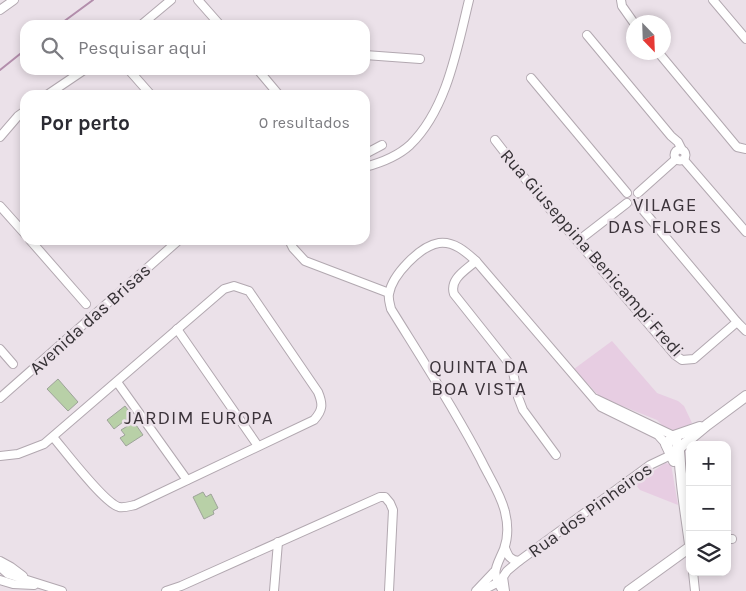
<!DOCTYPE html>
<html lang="pt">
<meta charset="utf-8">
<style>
:root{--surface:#fff;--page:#f7f7f7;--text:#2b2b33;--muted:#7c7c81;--line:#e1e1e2}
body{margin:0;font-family:Karla,sans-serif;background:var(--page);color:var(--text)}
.controls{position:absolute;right:15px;bottom:15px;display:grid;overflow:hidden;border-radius:10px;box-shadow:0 2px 8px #0003}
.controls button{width:45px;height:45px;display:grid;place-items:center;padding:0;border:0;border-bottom:1px solid var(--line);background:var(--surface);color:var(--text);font:25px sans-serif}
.compass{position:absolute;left:626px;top:15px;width:45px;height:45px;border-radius:50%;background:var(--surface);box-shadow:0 2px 8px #0003;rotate:157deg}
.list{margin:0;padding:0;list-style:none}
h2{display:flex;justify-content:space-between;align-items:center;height:65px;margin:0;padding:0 20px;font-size:21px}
h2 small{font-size:16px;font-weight:400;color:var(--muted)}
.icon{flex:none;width:28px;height:28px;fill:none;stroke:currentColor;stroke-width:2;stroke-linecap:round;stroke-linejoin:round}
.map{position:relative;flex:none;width:746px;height:591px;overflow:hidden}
.search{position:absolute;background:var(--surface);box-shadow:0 2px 8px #0003;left:20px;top:20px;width:350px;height:55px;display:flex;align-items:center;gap:12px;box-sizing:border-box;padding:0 18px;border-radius:15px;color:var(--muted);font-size:19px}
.panel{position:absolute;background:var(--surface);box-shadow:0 2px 8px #0003;left:20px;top:90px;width:350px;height:155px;border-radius:15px}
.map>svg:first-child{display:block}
.green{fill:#e7cde2}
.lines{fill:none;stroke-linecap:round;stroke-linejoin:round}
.stream{stroke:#b38eac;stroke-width:2}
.building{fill:#b8d0a7;stroke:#9da399}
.minor-casing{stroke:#b2a8b0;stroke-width:10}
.tertiary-casing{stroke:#b2a8b0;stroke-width:12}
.minor{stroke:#fff;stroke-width:8}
.tertiary{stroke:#fff;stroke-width:10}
.labels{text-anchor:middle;stroke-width:5;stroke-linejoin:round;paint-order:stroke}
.street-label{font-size:18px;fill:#353135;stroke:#ebe1e9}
.neighbourhood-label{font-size:19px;letter-spacing:1px;fill:#3c343b;stroke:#ebe1e9}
</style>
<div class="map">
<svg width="746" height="591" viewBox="0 0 746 591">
<rect width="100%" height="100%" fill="#ebe1e9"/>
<g class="green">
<path d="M612,341L657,393L678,401L684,406L692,423L675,431L667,430L657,420L600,397L574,369Z"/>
<path d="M665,463L671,464L678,505L640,490L635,484Z"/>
</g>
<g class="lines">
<g class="stream">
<path d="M59,25L93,0"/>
<path d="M0,70L25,50"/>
</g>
</g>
<g class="building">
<path d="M58,379L78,402L68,411L47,389Z"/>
<path d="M125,406L132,415L114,429L107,420Z"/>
<path d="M134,422L143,435L126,446L120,438L125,435L121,430Z"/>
<path d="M203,492L206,497L211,494L218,508L213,511L214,514L204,519L193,497Z"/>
</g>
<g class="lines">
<defs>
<g id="minor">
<path d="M198,0L220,25"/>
<path d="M621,0L622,6L634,23"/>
<path d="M713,0L746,39"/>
<path d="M0,10L14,0"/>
<path d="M141,25L171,0"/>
<path d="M587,35L671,136L678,142L682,150"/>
<path d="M658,52L737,147L746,149"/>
<path d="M365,55L420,59"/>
<path d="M129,70L151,95"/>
<path d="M258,70L279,95"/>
<path d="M531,78L627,193"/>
<path d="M47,95L84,70"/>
<path d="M0,137L18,116L25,111"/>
<path d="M495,140L537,194L675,355L682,360L694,359L737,322"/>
<circle cx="680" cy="155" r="5.5"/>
<path d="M365,154L382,145"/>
<path d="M684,160L746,232"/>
<path d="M365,167C380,163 398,156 410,145C447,109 457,49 469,0"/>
<path d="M638,193L676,159"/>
<path d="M637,203L737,322L746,331"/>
<path d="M0,206L25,234"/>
<path d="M30,240L86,304"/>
<path d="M289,240L293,248L305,261L389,293"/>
<path d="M578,241L627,203"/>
<path d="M476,261C466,270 449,279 454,294L512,367L518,397L523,410L556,455"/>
<path d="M177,329L258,446"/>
<path d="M0,349L13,364"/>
<path d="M117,382L187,480"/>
<path d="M0,398L179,240"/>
<path d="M596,399L674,436"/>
<path d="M0,456L18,454L44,444L224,289L234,286L249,291L318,392C323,404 323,410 314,420L135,505C130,506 124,508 119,507C104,503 65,451 53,437"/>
<path d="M727,539H732"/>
<path d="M505,548C508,556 510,560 519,561L650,465L671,455"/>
<path d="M0,561L11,567L23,576"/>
<path d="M0,567L8,574L62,591"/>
<path d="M693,572L695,591"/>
<path d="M0,580L13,584L34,585"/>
<path d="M166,591L181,586L380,497H385L390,503L393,510L389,591"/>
<path d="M274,591L278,542"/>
<path d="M476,591L494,572"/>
<path d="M481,591L497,583"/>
<path d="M503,591C490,572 496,568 504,549C508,538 508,524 505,512C501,494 489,477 481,460C454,408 422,359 391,309C390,304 388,299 389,294C392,275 420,246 439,243C454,241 466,252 476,261L601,407L658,435L666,444"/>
<path d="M505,591L503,577L507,571L519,561"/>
</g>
<g id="tertiary">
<path d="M674,436C681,447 679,462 681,474C683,498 687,521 690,544"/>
<path d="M671,455L707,425L746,396"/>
<path d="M674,461L666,444L674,436L700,427"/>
<path d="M629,591L690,547"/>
</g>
</defs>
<use href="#minor" class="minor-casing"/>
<use href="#tertiary" class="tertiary-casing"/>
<use href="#minor" class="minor"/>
<use href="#tertiary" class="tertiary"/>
</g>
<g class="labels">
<g class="street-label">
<text transform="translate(592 253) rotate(49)" y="6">Rua Giuseppina Benicampi Fredi</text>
<text transform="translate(90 319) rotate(-42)" y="6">Avenida das Brisas</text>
<text transform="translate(590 510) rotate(-36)" y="6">Rua dos Pinheiros</text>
</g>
<g class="neighbourhood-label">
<text x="665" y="211">VILAGE<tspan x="665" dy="22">DAS FLORES</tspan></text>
<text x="479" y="373">QUINTA DA<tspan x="479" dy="22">BOA VISTA</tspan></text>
<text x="199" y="424">JARDIM EUROPA</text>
</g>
</g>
</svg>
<div class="controls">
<button>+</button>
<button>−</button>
<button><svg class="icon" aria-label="layers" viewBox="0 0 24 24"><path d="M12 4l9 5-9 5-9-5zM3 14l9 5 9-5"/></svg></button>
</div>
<svg class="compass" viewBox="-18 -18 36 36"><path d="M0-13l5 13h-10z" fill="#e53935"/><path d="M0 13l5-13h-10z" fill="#7c7c81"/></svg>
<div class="search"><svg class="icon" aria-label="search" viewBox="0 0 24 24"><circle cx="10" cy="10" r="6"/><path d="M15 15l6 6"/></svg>Pesquisar aqui</div>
<section class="panel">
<h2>Por perto<small>0 resultados</small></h2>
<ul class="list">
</ul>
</section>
</div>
